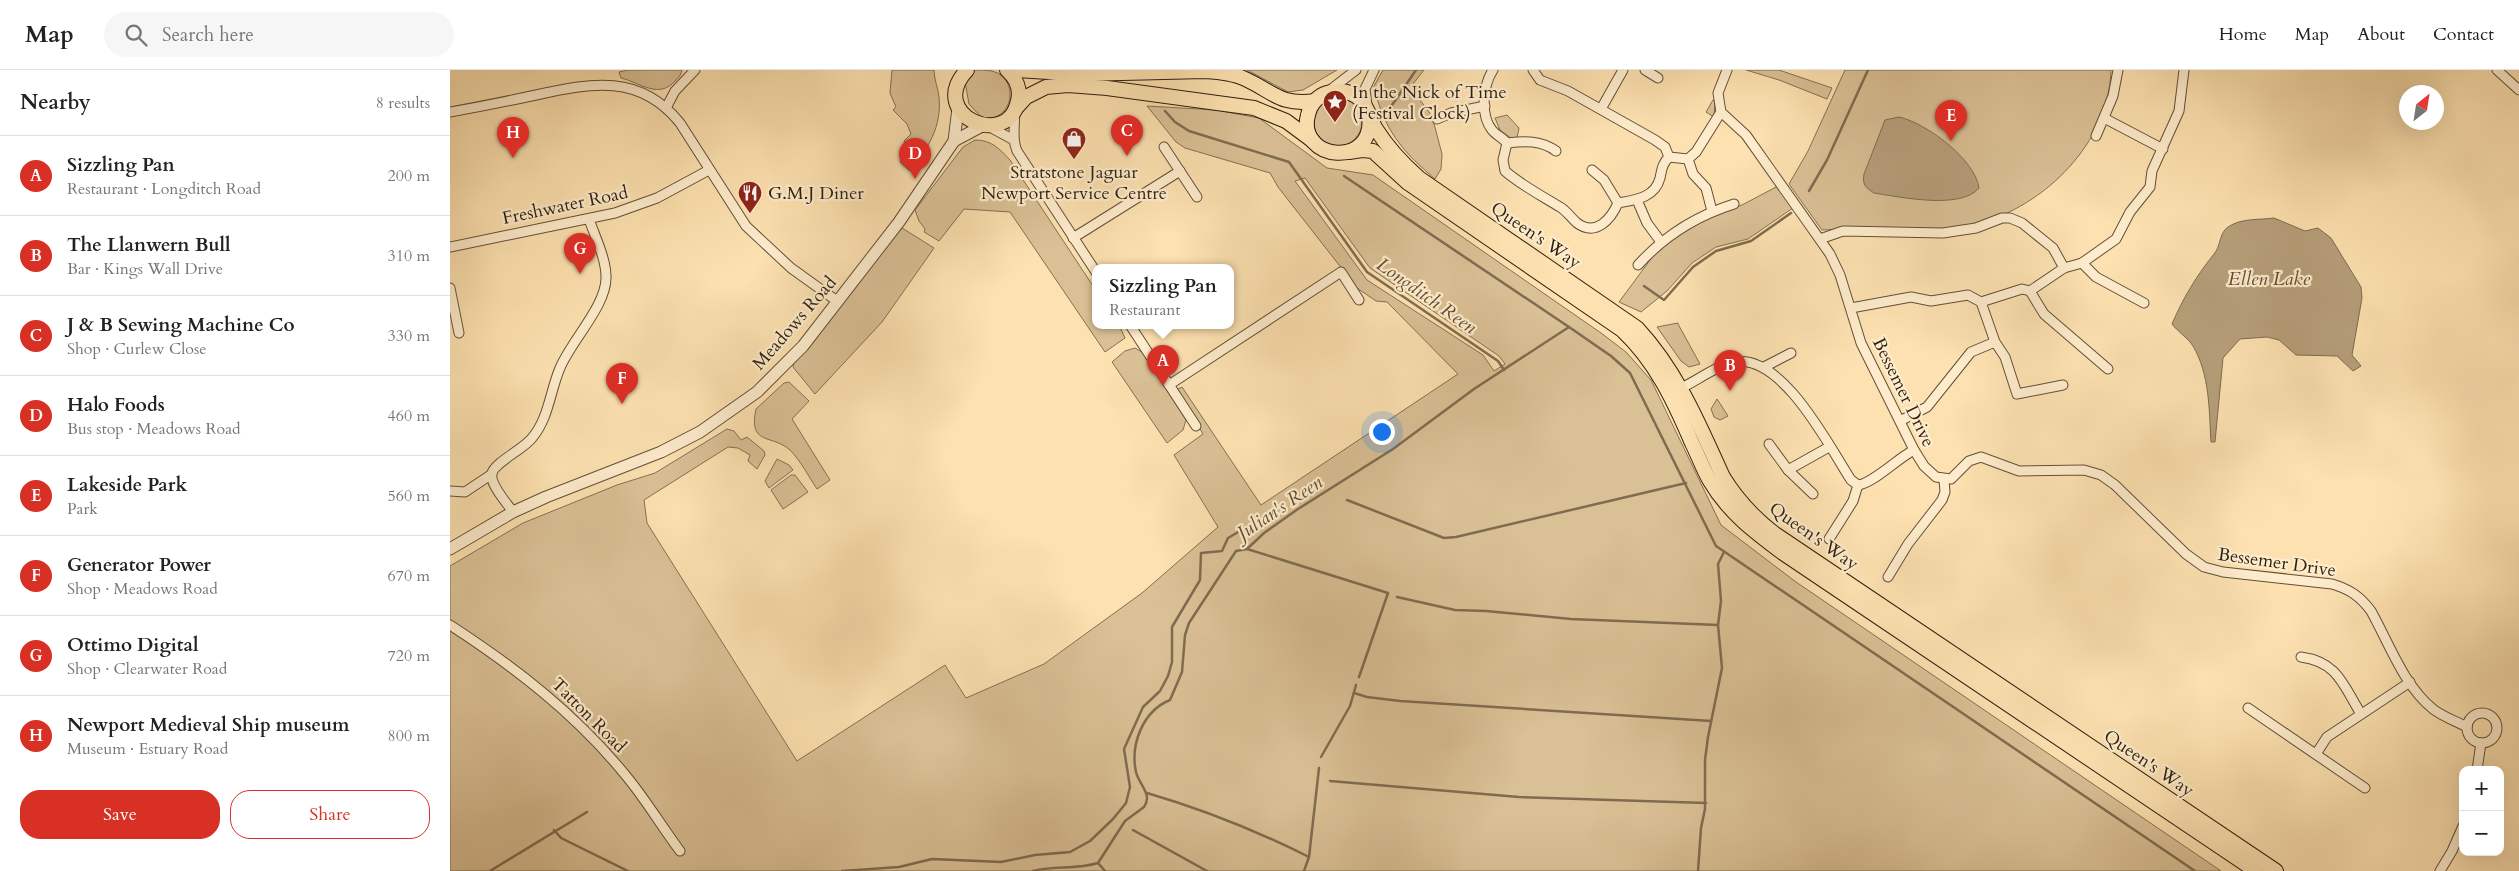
<!DOCTYPE html>
<meta charset="utf-8">
<style>
:root{--surface:#fff;--page:#f6f6f6;--text:#222;--muted:#767676;--line:#e0e0e0;--accent:#d93025}
body{margin:0;font-family:Cardo,serif;background:var(--page);color:var(--text)}
.controls{position:absolute;right:15px;bottom:15px;display:grid;overflow:hidden;border-radius:10px;box-shadow:0 5px 20px #0002}
.controls button{width:45px;height:45px;display:grid;place-items:center;padding:0;border:0;border-bottom:1px solid var(--line);background:var(--surface);color:var(--text);font:25px sans-serif}
.compass{position:absolute;left:1949px;top:15px;width:45px;height:45px;border-radius:50%;background:var(--surface);box-shadow:0 5px 20px #0002;rotate:30deg}
.you{position:absolute;left:931px;top:361px;width:18px;height:18px;margin:-12px;border:4px solid #fff;border-radius:50%;background:#1a73e8;box-shadow:0 0 0 8px #1a73e833}
.badge{display:grid;place-items:center;width:32px;height:32px;border-radius:50%;background:var(--accent);color:#fff;font-size:16px;font-weight:700}
.pin{position:absolute;translate:-50% -41px;filter:drop-shadow(0 1px 2px #0008)}
.pin::after{content:'';position:absolute;top:26px;width:18px;height:15px;background:inherit;clip-path:polygon(0 0,100% 0,50% 100%)}
.popup{position:absolute;left:642px;top:194px;width:142px;height:65px;box-sizing:border-box;display:grid;place-content:center;border-radius:10px;background:var(--surface);filter:drop-shadow(0 1px 4px #0005);font-size:16px;white-space:nowrap;color:var(--muted)}
.popup b{font-size:19px;color:var(--text)}
.popup::after{content:'';position:absolute;left:50%;top:100%;margin-left:-10px;border:10px solid transparent;border-top-color:var(--surface)}
.list{margin:0;padding:0;list-style:none}
h2{display:flex;justify-content:space-between;align-items:center;height:65px;margin:0;padding:0 20px;font-size:21px}
h2 small{font-size:16px;font-weight:400;color:var(--muted)}
.list li{display:grid;grid-template-columns:32px 1fr auto;gap:15px;align-items:center;box-sizing:border-box;height:80px;padding:0 20px;border-top:1px solid var(--line)}
.list b{display:block;font-size:19px;white-space:nowrap}
.list p{margin:0;font-size:16px;white-space:nowrap;color:var(--muted)}
.list em{font-size:16px;font-style:normal;color:var(--muted)}
.actions{display:flex;gap:10px;padding:15px 20px}
.actions a{flex:1;padding:11px 0;border:1px solid var(--accent);border-radius:20px;text-align:center;font-size:18px;color:var(--accent)}
.actions .main{background:var(--accent);color:#fff}
.icon{flex:none;width:28px;height:28px;fill:none;stroke:currentColor;stroke-width:2;stroke-linecap:round;stroke-linejoin:round}
.map{position:relative;flex:none;width:2069px;height:801px;overflow:hidden}
header{display:flex;align-items:center;gap:30px;box-sizing:border-box;height:70px;padding:0 25px;background:var(--surface);border-bottom:1px solid var(--line)}
header strong{font-size:24px}
nav{display:flex;gap:28px;margin-inline-start:auto;font-size:18px}
.search{width:350px;height:45px;background:var(--page);display:flex;align-items:center;gap:12px;box-sizing:border-box;padding:0 18px;border-radius:28px;color:var(--muted);font-size:19px}
main{display:flex}
aside{flex:1;background:var(--surface)}
.map>svg:first-child{display:block}
.green{fill:#dac095;stroke:#847052;fill-rule:evenodd}
.water{fill:#b69f7a;stroke:#7f6c50}
.lines{fill:none;stroke-linecap:round;stroke-linejoin:round}
.stream{stroke:#7f6c50;stroke-width:2.5}
.minor-casing{stroke:#615038;stroke-width:11}
.tertiary-casing{stroke:#615038;stroke-width:13}
.primary-casing{stroke:#2d1f10;stroke-width:16}
.minor{stroke:#feeccc;stroke-width:9}
.tertiary{stroke:#feeccc;stroke-width:11}
.primary{stroke:#fde1b0;stroke-width:14}
.labels{text-anchor:middle;stroke-width:4.5;stroke-linejoin:round;paint-order:stroke}
.poi-label{font-size:18px;fill:#2d1f10;stroke:#feeccc;text-anchor:start}
.street-label{font-size:18px;fill:#2d1f10;stroke:#feeccc}
.water-label{font-size:19px;font-style:italic;fill:#5d4c35;stroke:#feeccc}
</style>
<header>
<strong>Map</strong>
<div class="search"><svg class="icon" aria-label="search" viewBox="0 0 24 24"><circle cx="10" cy="10" r="6"/><path d="M15 15l6 6"/></svg>Search here</div>
<nav><a>Home</a><a>Map</a><a>About</a><a>Contact</a></nav>
</header>
<main>
<aside>
<h2>Nearby<small>8 results</small></h2>
<ul class="list">
<li><span class="badge">A</span><div><b>Sizzling Pan</b><p>Restaurant · Longditch Road</p></div><em>200 m</em></li>
<li><span class="badge">B</span><div><b>The Llanwern Bull</b><p>Bar · Kings Wall Drive</p></div><em>310 m</em></li>
<li><span class="badge">C</span><div><b>J &amp; B Sewing Machine Co</b><p>Shop · Curlew Close</p></div><em>330 m</em></li>
<li><span class="badge">D</span><div><b>Halo Foods</b><p>Bus stop · Meadows Road</p></div><em>460 m</em></li>
<li><span class="badge">E</span><div><b>Lakeside Park</b><p>Park</p></div><em>560 m</em></li>
<li><span class="badge">F</span><div><b>Generator Power</b><p>Shop · Meadows Road</p></div><em>670 m</em></li>
<li><span class="badge">G</span><div><b>Ottimo Digital</b><p>Shop · Clearwater Road</p></div><em>720 m</em></li>
<li><span class="badge">H</span><div><b>Newport Medieval Ship museum</b><p>Museum · Estuary Road</p></div><em>800 m</em></li>
</ul>
<div class="actions"><a class="main">Save</a><a>Share</a></div>
</aside>
<div class="map">
<svg width="2069" height="801" viewBox="0 0 2069 801">
<rect width="100%" height="100%" fill="#fde1b0"/>
<filter id="stains"><feTurbulence type="fractalNoise" baseFrequency=".004" numOctaves="4"/><feColorMatrix values="0 0 0 0 .2 0 0 0 0 .09 0 0 0 0 .02 0 0 0 .5 -.17"/></filter>
<radialGradient id="worn" r=".72"><stop offset=".6" stop-color="#630" stop-opacity="0"/><stop offset="1" stop-color="#630" stop-opacity=".3"/></radialGradient>
<g class="green">
<path d="M178,0H232C231,5 229,7 226,10C209,30 191,13 171,8L169,2Z"/>
<path d="M442,0H484C484,10 488,17 489,27C492,57 478,78 460,101L450,92L459,79L454,71L461,64L457,54L443,40L446,37L440,23Z"/>
<path d="M523,0C529,0 537,0 542,1C571,9 563,53 532,48L519,34L515,12Z"/>
<path d="M797,0H887L853,20L838,22Z"/>
<path d="M933,0H974L963,14L964,22L982,46L992,84L991,99L985,109C953,82 933,59 924,16Z"/>
<path d="M1296,0H1329L1382,18L1377,29L1329,10Z"/>
<path d="M1395,0H1661C1659,73 1595,136 1527,154C1499,161 1469,158 1440,158C1417,158 1395,159 1372,160L1339,114L1358,81Z"/>
<circle cx="888" cy="52" r="24"/>
<path d="M1263,30L1265,31L1264,47L1256,42Z"/>
<path d="M697,36L766,40L809,48L877,98L923,105L1151,263L1176,282L1201,310L1271,455L1346,512L1771,801H0V496L73,453L167,415L205,403L277,359L284,361L291,370L297,367L314,381L315,385L307,399L298,391L300,385L288,378L278,377L194,430L197,453L347,691L495,595L516,628L594,594L692,523L768,457L724,385L753,364L726,320L732,317L811,435L1008,304L937,232L926,231L907,218L828,117L820,103L735,78L726,72ZM855,108L920,198L1049,286L1055,294L1044,301L1033,285L917,210L845,111Z"/>
<path d="M1057,45L1069,58L1067,68L1062,69L1050,60L1045,48Z"/>
<path d="M525,70C541,70 549,78 560,90L645,219L646,255H669L675,268L655,282L560,142L514,139L489,171L474,162L475,159L469,151L465,140L513,77Z"/>
<path d="M1328,116L1343,138L1298,169L1266,177L1242,193L1217,221L1191,242L1169,232L1209,178L1244,153L1292,135Z"/>
<path d="M452,158L484,178L432,252L365,324L343,297L344,293L397,223Z"/>
<path d="M1228,253V254L1250,294L1239,297L1231,291L1207,257Z"/>
<path d="M685,278L692,282L736,350L733,360L717,373L662,292L675,281Z"/>
<path d="M339,312L359,331L342,349L380,410L367,419C359,407 350,390 340,380C322,364 298,376 306,339L334,313Z"/>
<path d="M1267,329L1278,346L1270,350L1264,347L1261,339Z"/>
<path d="M327,389L339,395L343,400L319,418L315,411Z"/>
<path d="M341,405H345L358,422L333,439L321,420Z"/>
</g>
<g class="water">
<path d="M1449,47C1476,53 1525,89 1529,118C1511,140 1450,127 1424,123C1416,118 1412,115 1414,104L1435,50Z"/>
<path d="M1824,148L1855,161L1868,158L1881,168L1911,217L1912,228L1902,285L1911,296L1903,301L1887,286L1846,285L1829,270L1817,267L1790,269L1773,288L1765,372H1761C1759,340 1760,305 1743,276C1738,268 1728,262 1722,254C1733,228 1747,205 1764,184C1771,176 1769,163 1778,157C1791,148 1809,150 1824,148Z"/>
</g>
<g class="lines">
<g class="stream">
<path d="M715,41L725,52L739,61L839,92L917,202L1048,291L1054,300"/>
<path d="M938,41L966,0"/>
<path d="M894,106L1119,257L1161,286L1180,303L1266,476L1745,801"/>
<path d="M1359,121L1377,90L1418,0"/>
<path d="M1194,216L1214,230L1243,197L1266,181L1301,171L1341,143"/>
<path d="M897,430L994,468L1006,467L1236,413"/>
<path d="M797,479L938,523L909,607"/>
<path d="M947,527L1005,540L1036,541L1121,549L1268,555"/>
<path d="M904,623L917,627L950,631L1261,651"/>
<path d="M871,687L900,636L906,615"/>
<path d="M880,711L1069,727L1256,733"/>
<path d="M697,723C752,739 807,761 859,787"/>
<path d="M104,760L111,768L178,801"/>
<path d="M683,760L757,801"/>
<path d="M648,793L655,801"/>
<path d="M40,801L137,742"/>
<path d="M392,801L449,797L482,789L551,792L585,785L620,782L640,771L663,749L676,733L680,717L674,679L693,637L710,621L718,606L722,592V557L750,510L751,483L772,481L778,468L800,455"/>
<path d="M583,801C605,795 625,800 648,793L675,751L694,737C703,724 689,715 686,702C680,674 693,641 720,630L732,602L735,565L739,553L786,481L797,479L814,463L848,439L943,379L1024,319L1119,257"/>
<path d="M854,801L859,787L869,698"/>
<path d="M1248,801L1251,758L1255,739V690L1258,667L1272,598L1268,555L1271,531L1268,494L1274,482"/>
</g>
<defs>
<g id="minor">
<path d="M1043,0C1033,15 1030,45 1042,60C1046,65 1053,68 1057,73L1053,90L1055,101C1071,115 1092,126 1110,137C1117,141 1121,148 1127,153C1146,167 1161,149 1168,133C1185,130 1205,128 1210,108C1212,99 1212,94 1219,87L1215,77L1205,70L1118,21L1090,10L1083,0"/>
<path d="M1195,0L1208,8"/>
<path d="M1277,0L1268,23L1271,42L1296,65L1380,184L1390,205L1411,273L1464,380L1474,396L1486,407L1501,409L1519,391L1531,387L1569,401L1634,400L1651,405L1665,415L1736,484L1754,497L1773,502L1882,514C1899,519 1910,526 1921,541C1939,573 1954,616 1983,639C1993,647 2006,651 2017,657"/>
<path d="M2047,0L2069,20"/>
<path d="M880,20L906,0"/>
<path d="M917,35L915,19L924,0"/>
<path d="M216,38L225,21L245,0"/>
<path d="M1151,39L1173,0"/>
<path d="M564,41C566,56 561,67 567,81L646,202"/>
<path d="M0,42C29,37 58,31 86,25C141,13 190,3 230,53L296,156L341,198L387,231"/>
<path d="M1654,48L1713,79"/>
<path d="M987,49L1001,43L1035,36"/>
<path d="M538,56L562,69"/>
<path d="M1646,66L1663,26L1668,0"/>
<path d="M1057,73C1075,71 1091,70 1106,81"/>
<path d="M714,77L747,127"/>
<path d="M1219,87L1238,89"/>
<path d="M1142,100L1154,110L1168,133"/>
<path d="M1187,130L1197,153L1211,172"/>
<path d="M1262,141L1256,118L1243,104L1238,89L1246,82L1271,42"/>
<path d="M623,168L730,101"/>
<path d="M1370,169L1393,161L1493,163L1526,158L1552,148H1560L1572,153L1603,178L1614,198"/>
<path d="M0,177L165,143L207,128L259,100"/>
<path d="M1632,193L1646,207L1694,233"/>
<path d="M1188,195C1215,165 1246,146 1284,134"/>
<path d="M0,218L9,263"/>
<path d="M1580,221L1594,244L1658,299"/>
<path d="M1531,232L1545,272L1555,287L1567,324L1613,315"/>
<path d="M1401,238L1461,227L1481,231L1518,225L1531,232L1572,219L1580,221L1614,198L1632,193L1666,169L1680,142L1700,117L1702,101L1729,41L1734,0"/>
<path d="M680,255L746,356"/>
<path d="M1314,297L1341,283"/>
<path d="M719,315L891,202L909,230"/>
<path d="M1227,320C1244,313 1268,294 1286,292C1333,285 1379,376 1401,410L1408,415C1422,414 1448,388 1464,380"/>
<path d="M1450,351L1477,337L1521,282L1545,272"/>
<path d="M1319,374L1338,400L1363,424"/>
<path d="M1338,400L1379,377"/>
<path d="M0,421L15,422L42,404"/>
<path d="M63,442C57,433 39,414 42,403C45,392 74,379 82,368C99,348 100,321 110,298C121,271 157,235 156,207C156,188 145,167 139,149"/>
<path d="M1379,469L1403,431L1408,415"/>
<path d="M1438,507L1458,474L1492,430L1495,422L1494,410"/>
<path d="M0,555C66,598 127,645 177,707C196,730 212,757 230,781"/>
<path d="M1851,587C1888,592 1893,615 1911,644"/>
<path d="M1798,638L1915,718"/>
<circle cx="2032" cy="658" r="15"/>
<path d="M1866,684L1877,667L1960,612"/>
<path d="M2027,700L2031,673"/>
<path d="M1990,801L2002,781L2013,756"/>
</g>
<g id="tertiary">
<path d="M504,71L532,56"/>
<path d="M0,479L63,442L96,427L211,382L250,362L307,322L353,276L449,152L504,71L508,38"/>
</g>
<g id="primary">
<path d="M517,0C475,45 558,81 568,31C571,19 566,8 557,0"/>
<path d="M566,0L631,4L755,1C768,2 782,3 793,8C823,21 829,36 865,31"/>
<path d="M566,38L576,27L596,17L618,15L657,18L804,38L836,51L863,71"/>
<path d="M919,44C927,100 846,91 858,45C860,35 867,26 877,23C888,19 901,21 910,29C918,37 920,49 926,59C938,78 952,93 969,108L1187,258C1227,301 1249,354 1273,407C1287,430 1304,448 1325,464L1826,801"/>
<path d="M899,82L912,80L923,81L958,113L1172,260C1206,292 1224,331 1242,373C1248,385 1253,399 1260,411C1278,442 1305,462 1333,483L1806,801"/>
</g>
</defs>
<use href="#minor" class="minor-casing"/>
<use href="#tertiary" class="tertiary-casing"/>
<use href="#primary" class="primary-casing"/>
<use href="#minor" class="minor"/>
<use href="#tertiary" class="tertiary"/>
<use href="#primary" class="primary"/>
</g>
<defs>
<symbol id="sight-pin" viewBox="-11 -11 22 30"><path d="M0 17L-7.5 6A9.5 9.5 0 1 1 7.5 6Z" fill="#8f2418" stroke="#feeccc"/><path d="M0-6L1.8-2.2L6-1.7L2.9 1.2L3.7 5.4L0 3.3L-3.7 5.4L-2.9 1.2L-6-1.7L-1.8-2.2Z" fill="#fff"/></symbol>
<symbol id="shop-pin" viewBox="-11 -11 22 30"><path d="M0 17L-7.5 6A9.5 9.5 0 1 1 7.5 6Z" fill="#8f2418" stroke="#feeccc"/><path d="M-5-2.5h2.3a2.7 3.5 0 0 1 5.4 0H5L5.5 6h-11ZM-1.5-2.5h3a1.5 2.3 0 0 0-3 0Z" fill="#fff"/></symbol>
<symbol id="restaurant-pin" viewBox="-11 -11 22 30"><path d="M0 17L-7.5 6A9.5 9.5 0 1 1 7.5 6Z" fill="#8f2418" stroke="#feeccc"/><path d="M-5-6h1v4h1v-4h1v4h1v-4h1v5L-1.5 .5V6h-2V.5L-5-1ZM5-6V6H3V1.5H1.5Q1.5-4 5-6Z" fill="#fff"/></symbol>
</defs>
<g fill-rule="evenodd">
<use href="#sight-pin" x="871" y="18" width="28" height="38"/>
<use href="#shop-pin" x="610" y="55" width="28" height="38"/>
<use href="#restaurant-pin" x="286" y="109" width="28" height="38"/>
</g>
<g class="labels">
<g class="poi-label">
<text x="902" y="28">In the Nick of Time<tspan x="902" dy="21">(Festival Clock)</tspan></text>
<text x="624" y="108" text-anchor="middle">Stratstone Jaguar<tspan x="624" dy="21">Newport Service Centre</tspan></text>
<text x="318" y="129">G.M.J Diner</text>
</g>
<g class="street-label">
<text transform="translate(115 135) rotate(-12)" y="6">Freshwater Road</text>
<text transform="translate(1086 165) rotate(34)" y="6">Queen's Way</text>
<text transform="translate(344 253) rotate(-49)" y="6">Meadows Road</text>
<text transform="translate(1454 322) rotate(64)" y="6">Bessemer Drive</text>
<text transform="translate(1364 466) rotate(35)" y="6">Queen's Way</text>
<text transform="translate(1827 492) rotate(8)" y="6">Bessemer Drive</text>
<text transform="translate(139 645) rotate(45)" y="6">Tatton Road</text>
<text transform="translate(1699 693) rotate(34)" y="6">Queen's Way</text>
</g>
<g class="water-label">
<text x="1819" y="215">Ellen Lake</text>
<text transform="translate(977 225) rotate(35)" y="7">Longditch Reen</text>
<text transform="translate(829 437) rotate(-34)" y="7">Julian's Reen</text>
</g>
</g>
<rect width="100%" height="100%" filter="url(#stains)"/>
<rect width="100%" height="100%" fill="url(#worn)"/>
</svg>
<div class="controls">
<button>+</button>
<button>−</button>
</div>
<svg class="compass" viewBox="-18 -18 36 36"><path d="M0-13l5 13h-10z" fill="#e53935"/><path d="M0 13l5-13h-10z" fill="#767676"/></svg>
<div class="you"></div>
<div class="pin badge" style="left:713px;top:316px">A</div>
<div class="popup"><b>Sizzling Pan</b>Restaurant</div>
<div class="pin badge" style="left:1280px;top:321px">B</div>
<div class="pin badge" style="left:677px;top:86px">C</div>
<div class="pin badge" style="left:465px;top:109px">D</div>
<div class="pin badge" style="left:1501px;top:71px">E</div>
<div class="pin badge" style="left:172px;top:334px">F</div>
<div class="pin badge" style="left:130px;top:204px">G</div>
<div class="pin badge" style="left:63px;top:88px">H</div>
</div>
</main>
